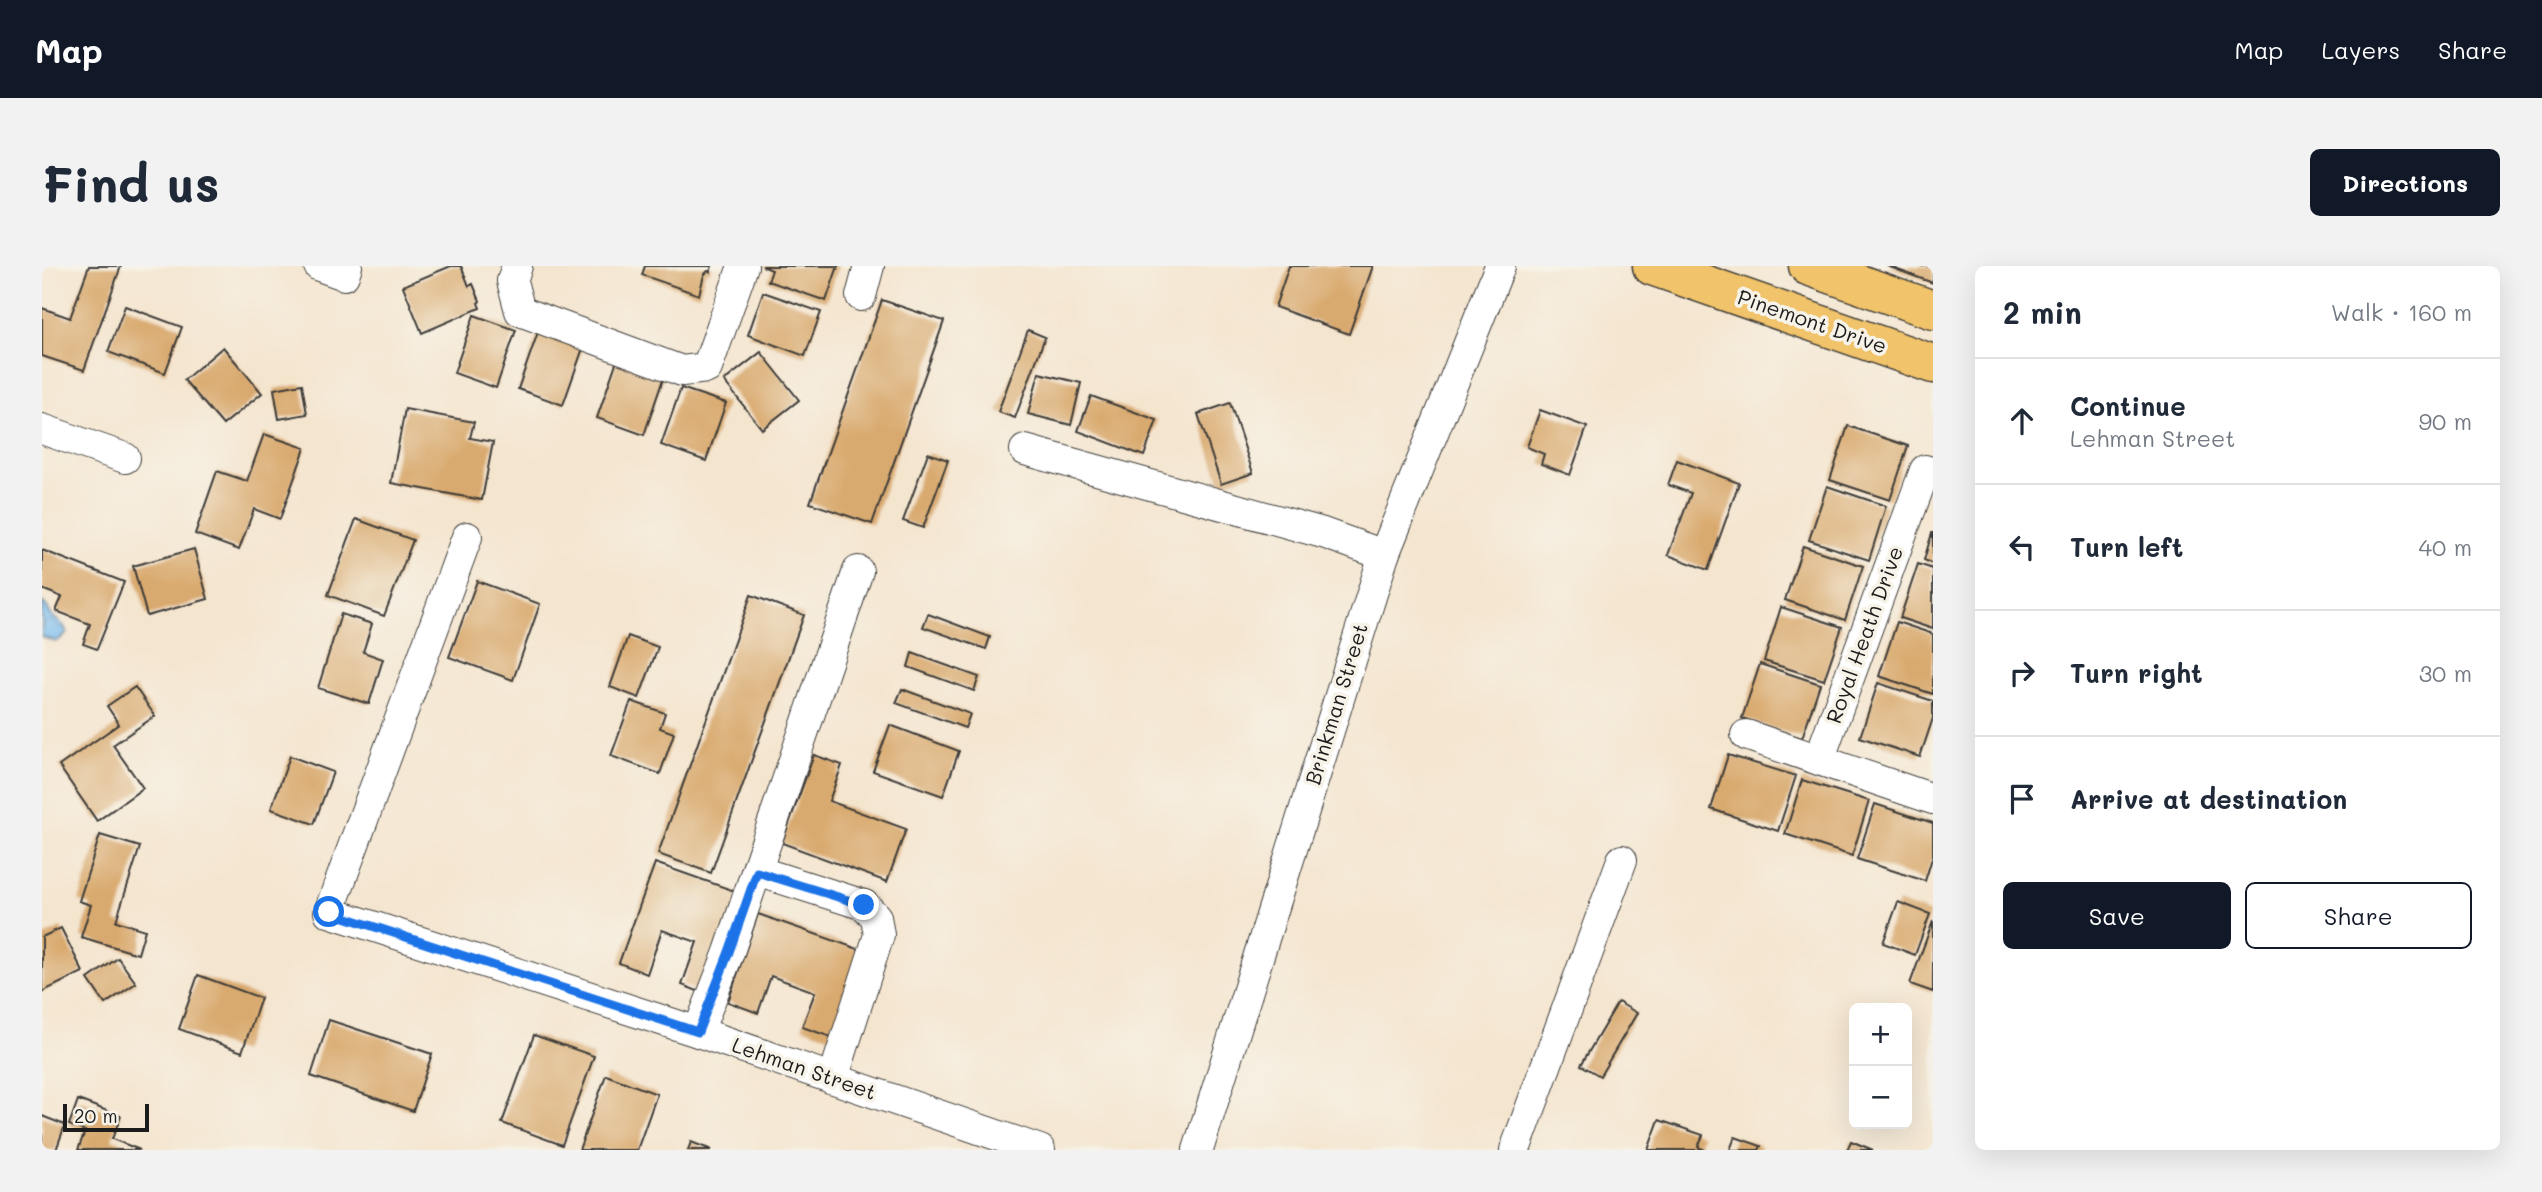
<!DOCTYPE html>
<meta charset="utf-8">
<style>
:root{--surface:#fff;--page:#f2f2f3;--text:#1f2937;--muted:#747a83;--line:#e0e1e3;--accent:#111827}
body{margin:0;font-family:Mali,sans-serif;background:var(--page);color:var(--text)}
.controls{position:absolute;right:21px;bottom:21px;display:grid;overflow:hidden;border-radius:10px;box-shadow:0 7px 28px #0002}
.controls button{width:63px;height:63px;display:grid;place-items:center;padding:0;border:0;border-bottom:2px solid var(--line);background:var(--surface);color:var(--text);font:35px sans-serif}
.scale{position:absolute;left:21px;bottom:18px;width:86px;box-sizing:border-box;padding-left:7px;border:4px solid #1c1c1c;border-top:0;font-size:19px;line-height:24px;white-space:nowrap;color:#1c1c1c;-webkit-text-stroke:5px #f7f3e8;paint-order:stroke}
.stop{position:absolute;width:21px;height:21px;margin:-16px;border:5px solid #1a73e8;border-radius:50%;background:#fff}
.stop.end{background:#1a73e8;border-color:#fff;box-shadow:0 2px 7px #0008}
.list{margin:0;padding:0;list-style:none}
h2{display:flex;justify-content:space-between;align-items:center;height:91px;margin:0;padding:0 28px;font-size:30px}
h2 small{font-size:23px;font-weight:400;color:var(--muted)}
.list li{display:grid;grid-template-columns:46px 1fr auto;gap:21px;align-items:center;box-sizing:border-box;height:126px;padding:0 28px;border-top:2px solid var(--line)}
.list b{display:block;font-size:26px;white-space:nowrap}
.list p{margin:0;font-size:23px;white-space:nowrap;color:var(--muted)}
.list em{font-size:23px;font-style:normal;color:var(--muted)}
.actions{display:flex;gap:14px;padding:21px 28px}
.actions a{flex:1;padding:16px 0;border:2px solid var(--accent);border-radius:10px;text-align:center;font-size:24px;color:var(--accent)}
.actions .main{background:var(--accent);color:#fff}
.icon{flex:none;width:38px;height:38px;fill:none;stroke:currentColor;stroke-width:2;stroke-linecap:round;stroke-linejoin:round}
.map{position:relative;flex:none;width:1891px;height:884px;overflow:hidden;border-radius:10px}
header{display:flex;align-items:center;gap:42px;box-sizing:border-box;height:98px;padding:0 35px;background:var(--accent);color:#fff}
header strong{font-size:33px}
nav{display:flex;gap:38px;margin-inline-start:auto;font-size:24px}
.intro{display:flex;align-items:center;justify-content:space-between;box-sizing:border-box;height:168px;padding:0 42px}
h1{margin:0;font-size:49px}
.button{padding:18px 32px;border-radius:10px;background:var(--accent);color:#fff;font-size:24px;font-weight:700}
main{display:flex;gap:42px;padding:0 42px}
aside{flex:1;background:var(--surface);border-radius:10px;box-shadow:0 7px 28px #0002}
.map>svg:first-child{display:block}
.water{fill:url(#water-waves);stroke:#4a6c86;stroke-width:2}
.building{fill:#d9aa6f}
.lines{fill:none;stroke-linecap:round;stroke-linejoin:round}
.minor-casing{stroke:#3c3a37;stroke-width:32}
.major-casing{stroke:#3c3a37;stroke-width:41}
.minor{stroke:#fff;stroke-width:30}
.major{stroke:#f1c36a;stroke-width:38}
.route{stroke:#1a73e8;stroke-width:9}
.labels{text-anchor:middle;stroke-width:7;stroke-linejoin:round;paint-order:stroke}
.street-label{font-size:21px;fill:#1c1c1c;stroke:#f7f3e8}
</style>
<header>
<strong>Map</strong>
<nav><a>Map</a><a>Layers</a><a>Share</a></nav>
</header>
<div class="intro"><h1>Find us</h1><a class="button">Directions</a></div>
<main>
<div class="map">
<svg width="1891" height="884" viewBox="0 0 1891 884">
<defs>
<pattern id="water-waves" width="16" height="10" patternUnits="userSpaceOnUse" patternTransform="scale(1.75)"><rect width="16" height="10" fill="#79bcef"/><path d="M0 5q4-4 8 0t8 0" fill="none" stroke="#68a1cc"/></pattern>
</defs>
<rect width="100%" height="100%" fill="#f7f3e8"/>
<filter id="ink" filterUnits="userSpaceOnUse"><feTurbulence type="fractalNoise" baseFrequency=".0143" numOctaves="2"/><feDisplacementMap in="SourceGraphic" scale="14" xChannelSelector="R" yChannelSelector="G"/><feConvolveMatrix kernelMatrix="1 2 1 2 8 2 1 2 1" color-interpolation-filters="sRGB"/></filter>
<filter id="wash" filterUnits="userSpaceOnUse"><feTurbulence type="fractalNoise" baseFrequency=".00686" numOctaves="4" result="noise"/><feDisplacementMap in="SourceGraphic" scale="28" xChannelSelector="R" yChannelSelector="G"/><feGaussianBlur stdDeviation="1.57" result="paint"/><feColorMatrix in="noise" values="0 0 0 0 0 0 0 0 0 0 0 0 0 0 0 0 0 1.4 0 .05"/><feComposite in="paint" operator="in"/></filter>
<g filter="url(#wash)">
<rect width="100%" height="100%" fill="#f4e5cf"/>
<path class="water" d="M0,336C7,340 5,344 10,350C17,357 23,357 25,368L14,376L0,371Z"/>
<g id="blocks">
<g class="building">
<path d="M47,0H79L42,104L0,90V42L28,52Z"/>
<path d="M409,0H419L427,20L431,18L438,35L436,37L438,42L380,67L361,20Z"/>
<path d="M603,0H670L668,6L666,5L662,9L657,29L600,9Z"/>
<path d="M720,0H796L784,35L726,15L730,4Z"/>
<path d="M1247,0H1331L1307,68L1233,41Z"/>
<path d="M1845,0H1891V17Z"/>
<path d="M721,26L779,46L763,90L706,69Z"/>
<path d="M840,34L902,55L830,258L768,237Z"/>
<path d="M83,40L140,61L123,107L66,86Z"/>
<path d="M432,49L474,64L454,122L412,107Z"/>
<path d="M986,64L1003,71L973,152L956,146Z"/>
<path d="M496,66L541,82L521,139L476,123Z"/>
<path d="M181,81L220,127L181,159L142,114Z"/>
<path d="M719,86L757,134L720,163L682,115Z"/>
<path d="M575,94L622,110L602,169L555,152Z"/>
<path d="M997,107L1039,117L1029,159L986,148Z"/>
<path d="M260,118L265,148L237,153L232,123Z"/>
<path d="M639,122L684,137L664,195L619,179Z"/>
<path d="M1049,130L1115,154L1102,190L1036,165Z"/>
<path d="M1188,137L1211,207L1179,218L1156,148Z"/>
<path d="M363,143L432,156L428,172L451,176L440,234L349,217Z"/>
<path d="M1498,144L1545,161L1528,209L1499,198L1502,188L1485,181Z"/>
<path d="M1806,160L1866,180L1848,234L1788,214Z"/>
<path d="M222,168L263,182L238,253L212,243L197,284L153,268L175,205L205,215Z"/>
<path d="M886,187L906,194L881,262L861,255Z"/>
<path d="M1635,194L1697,217L1666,304L1626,289L1649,227L1626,219Z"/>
<path d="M1785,220L1844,240L1827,294L1767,274Z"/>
<path d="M314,253L371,274L342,350L286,329Z"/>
<path d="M1890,267H1891V298L1882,294Z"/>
<path d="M1761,280L1821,300L1803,354L1743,334Z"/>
<path d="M152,283L166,333L105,350L91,300Z"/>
<path d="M0,284L82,316L55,383L41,378L48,358L14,345L20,331L0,323Z"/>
<path d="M1876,298L1891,303V363L1858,352Z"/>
<path d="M435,315L498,338L471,414L407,391Z"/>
<path d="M709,329L762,349L669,607L616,588Z"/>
<path d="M1739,341L1800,361L1782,414L1722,395Z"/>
<path d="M299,348L330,358L321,386L341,393L327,438L276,422Z"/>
<path d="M886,348L948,371L944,383L881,361Z"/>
<path d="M1855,356L1891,368V428L1837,410Z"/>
<path d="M586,370L616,381L597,432L568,421Z"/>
<path d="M870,387L937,411L932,425L866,401Z"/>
<path d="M1718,398L1778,418L1760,472L1700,452Z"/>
<path d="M1836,417L1891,435V452L1878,491L1818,471Z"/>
<path d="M93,421L113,450L71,479L101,522L55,555L17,500L77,458L65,440Z"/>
<path d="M860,423L928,448L923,462L854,437Z"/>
<path d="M589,435L623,447L618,462L632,467L618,508L569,490Z"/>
<path d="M848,459L917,485L901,530L831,505Z"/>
<path d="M772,489L800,499L787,535L864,563L845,616L740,577Z"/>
<path d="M1686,489L1754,510L1736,565L1669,543Z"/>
<path d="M248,490L291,506L272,558L229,543Z"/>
<path d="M1760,514L1827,535L1810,590L1743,568Z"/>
<path d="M1833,538L1891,557V589L1883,615L1815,593Z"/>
<path d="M58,569L98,581L74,655L103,664L96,688L39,671L49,639L37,635Z"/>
<path d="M613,597L704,629L668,730L640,719L655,676L620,664L605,708L577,697Z"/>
<path d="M1856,636L1888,648L1873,689L1841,677Z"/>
<path d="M716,648L822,685L792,772L760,761L773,726L729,710L716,747L686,736Z"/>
<path d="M1891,655V726L1868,718Z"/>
<path d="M19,662L41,706L0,726V671Z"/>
<path d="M76,692L94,717L63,738L46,713Z"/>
<path d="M156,709L219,732L200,786L137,763Z"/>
<path d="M1576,736L1595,747L1558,810L1539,799Z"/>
<path d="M287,754L390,788L371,845L269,810Z"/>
<path d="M492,769L552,790L520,879L460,857Z"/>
<path d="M564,809L615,828L595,884H537Z"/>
<path d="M36,834L79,850L70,873L98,884H36L43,865L27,859Z"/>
<path d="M0,850L23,859L14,884H0Z"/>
<path d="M1617,854L1661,869L1656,881L1663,884H1606Z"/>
<path d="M1693,871L1719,880L1717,884H1688Z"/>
<path d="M1809,875L1831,884H1805Z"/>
<path d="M649,876L670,884H646Z"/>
</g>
</g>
</g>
<g filter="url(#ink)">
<use href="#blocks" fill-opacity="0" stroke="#3c3a37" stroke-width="2"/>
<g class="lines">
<defs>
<g id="minor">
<path d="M277,0L302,9L305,0"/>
<path d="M475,0L470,15L478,45L640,105L665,102L701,0"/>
<path d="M819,30L827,0"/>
<path d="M0,163L83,192"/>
<path d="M983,184L1281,267L1342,289"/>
<path d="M425,271L287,646L656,766L998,884"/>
<path d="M1704,469L1891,533"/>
<path d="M1777,494L1883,204L1891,207"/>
<path d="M715,605L822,639L834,651L837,669L791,813"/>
<path d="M656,766L687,686L816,305"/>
<path d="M1156,884L1342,289L1458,0"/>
<path d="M1473,884L1580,594"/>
</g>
<g id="major">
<path d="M1610,0L1891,98"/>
<path d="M1766,0L1891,44"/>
</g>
</defs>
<use href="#minor" class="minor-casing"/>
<use href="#major" class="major-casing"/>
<use href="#minor" class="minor"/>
<use href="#major" class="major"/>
</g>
</g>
<g class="lines" filter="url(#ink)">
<path class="route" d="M287,646L656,766L687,686L715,606L822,639"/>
</g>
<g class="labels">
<g class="street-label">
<text transform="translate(1770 56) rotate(19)" y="7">Pinemont Drive</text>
<text transform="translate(1823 369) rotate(-70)" y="7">Royal Heath Drive</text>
<text transform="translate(1295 438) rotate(-73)" y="7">Brinkman Street</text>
<text transform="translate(762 803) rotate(19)" y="7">Lehman Street</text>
</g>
</g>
</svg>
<div class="controls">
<button>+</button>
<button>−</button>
</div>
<div class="scale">20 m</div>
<div class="stop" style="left:287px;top:646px"></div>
<div class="stop end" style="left:822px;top:639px"></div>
</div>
<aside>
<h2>2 min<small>Walk · 160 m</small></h2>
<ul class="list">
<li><svg class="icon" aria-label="ahead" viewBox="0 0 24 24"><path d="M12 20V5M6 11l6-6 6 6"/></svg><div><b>Continue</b><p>Lehman Street</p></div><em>90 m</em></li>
<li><svg class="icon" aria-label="left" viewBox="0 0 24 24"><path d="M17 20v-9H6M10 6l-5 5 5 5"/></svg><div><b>Turn left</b></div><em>40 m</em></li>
<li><svg class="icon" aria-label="right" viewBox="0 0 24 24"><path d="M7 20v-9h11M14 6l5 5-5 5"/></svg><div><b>Turn right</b></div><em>30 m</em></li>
<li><svg class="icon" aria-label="arrive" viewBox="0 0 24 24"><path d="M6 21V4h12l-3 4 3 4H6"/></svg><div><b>Arrive at destination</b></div></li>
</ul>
<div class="actions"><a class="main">Save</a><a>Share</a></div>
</aside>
</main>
